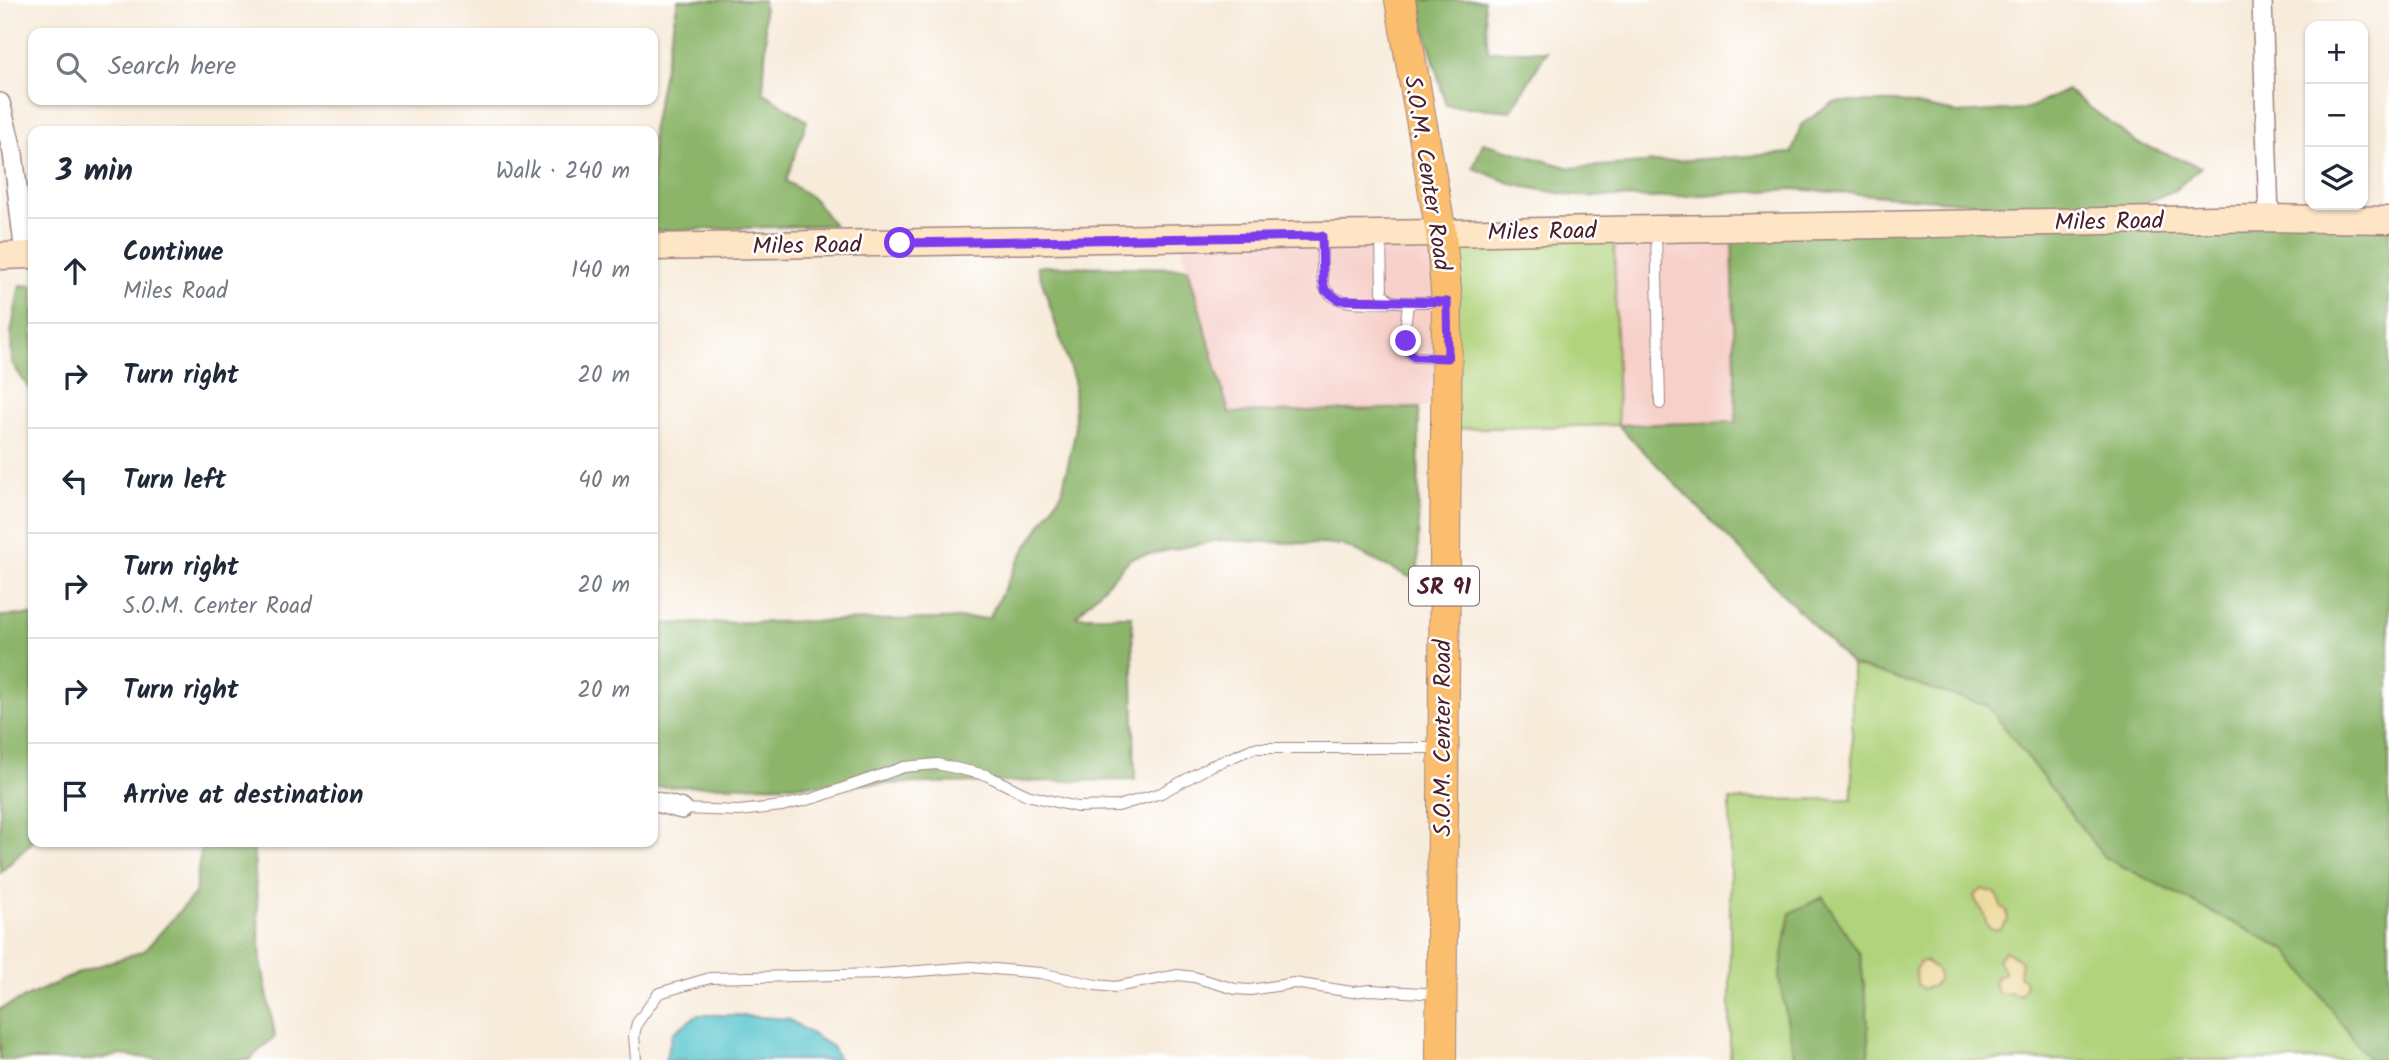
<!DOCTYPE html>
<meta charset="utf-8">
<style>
:root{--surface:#fff;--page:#f2f2f3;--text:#1f2937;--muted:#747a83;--line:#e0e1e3}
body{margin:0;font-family:Kalam,sans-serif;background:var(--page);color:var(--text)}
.controls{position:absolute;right:21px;top:21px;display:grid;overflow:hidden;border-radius:14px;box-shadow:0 2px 5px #0004}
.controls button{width:63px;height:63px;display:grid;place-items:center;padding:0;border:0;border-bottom:2px solid var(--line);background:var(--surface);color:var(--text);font:35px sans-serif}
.stop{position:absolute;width:21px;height:21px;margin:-16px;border:5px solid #7c3aed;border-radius:50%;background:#fff}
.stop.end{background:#7c3aed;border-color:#fff;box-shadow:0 2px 7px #0008}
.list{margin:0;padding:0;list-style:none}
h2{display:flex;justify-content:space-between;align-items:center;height:91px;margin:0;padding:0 28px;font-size:30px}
h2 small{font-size:23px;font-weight:400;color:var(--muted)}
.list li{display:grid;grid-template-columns:46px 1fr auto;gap:21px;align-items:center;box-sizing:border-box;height:105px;padding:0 28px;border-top:2px solid var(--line)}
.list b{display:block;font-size:26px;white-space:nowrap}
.list p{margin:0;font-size:23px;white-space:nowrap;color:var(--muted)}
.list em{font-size:23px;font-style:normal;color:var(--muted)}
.icon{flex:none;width:38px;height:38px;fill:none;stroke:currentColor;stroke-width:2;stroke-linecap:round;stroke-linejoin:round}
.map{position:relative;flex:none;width:2389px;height:1060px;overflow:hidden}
.search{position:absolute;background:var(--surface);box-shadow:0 2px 5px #0004;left:28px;top:28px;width:630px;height:77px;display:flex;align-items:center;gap:18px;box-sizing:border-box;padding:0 24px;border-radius:14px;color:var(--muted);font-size:26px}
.panel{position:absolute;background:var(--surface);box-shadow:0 2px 5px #0004;left:28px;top:126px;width:630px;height:721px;border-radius:14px}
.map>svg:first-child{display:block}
.built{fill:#f7d0ca}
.green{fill:#b0d37b;stroke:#7d7953;stroke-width:2}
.forest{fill:#8cb56b;stroke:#6b6a4b;stroke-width:2}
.sand{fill:#eeda9e;stroke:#9c7c64;stroke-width:2}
.water{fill:#57c5cd;stroke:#50727c;stroke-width:2}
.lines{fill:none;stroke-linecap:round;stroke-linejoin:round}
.service-casing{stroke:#a08582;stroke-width:12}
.minor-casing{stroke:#a08582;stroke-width:22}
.secondary-casing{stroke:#a08582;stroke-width:29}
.primary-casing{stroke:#a08582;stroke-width:32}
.service{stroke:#fff;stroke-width:10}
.minor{stroke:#fff;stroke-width:19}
.secondary{stroke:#fde5c5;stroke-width:26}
.primary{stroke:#fabe6e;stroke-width:30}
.route{stroke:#7c3aed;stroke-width:9}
.labels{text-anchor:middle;stroke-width:5;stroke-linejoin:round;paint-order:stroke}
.shield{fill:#fff;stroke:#80626b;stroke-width:2}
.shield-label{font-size:23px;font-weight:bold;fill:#4a1f2b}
.street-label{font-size:24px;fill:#4a1f2b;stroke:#fff}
</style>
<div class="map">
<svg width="2389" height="1060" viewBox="0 0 2389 1060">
<rect width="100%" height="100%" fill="#fff"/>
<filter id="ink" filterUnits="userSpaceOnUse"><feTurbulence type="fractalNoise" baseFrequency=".0143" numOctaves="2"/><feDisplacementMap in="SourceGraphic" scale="14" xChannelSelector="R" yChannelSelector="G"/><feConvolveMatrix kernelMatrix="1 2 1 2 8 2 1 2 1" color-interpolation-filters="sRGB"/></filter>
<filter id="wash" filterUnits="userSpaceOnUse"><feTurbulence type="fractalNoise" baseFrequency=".00686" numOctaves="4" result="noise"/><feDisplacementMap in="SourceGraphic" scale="28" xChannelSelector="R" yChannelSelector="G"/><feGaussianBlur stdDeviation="1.57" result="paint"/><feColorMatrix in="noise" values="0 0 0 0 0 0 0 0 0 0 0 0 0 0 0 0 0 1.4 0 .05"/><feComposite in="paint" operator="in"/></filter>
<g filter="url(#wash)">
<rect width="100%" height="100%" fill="#f7ebda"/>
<g class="built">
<path d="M1732,228L1736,422L1618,425L1614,230Z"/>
<path d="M1441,233L1447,407L1229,413L1180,239Z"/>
</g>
<g class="green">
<path d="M1614,230L1618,425L1446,429L1441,233Z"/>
<path d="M1852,665L2389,824V1060H1730V800L1852,799Z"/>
</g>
<g class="forest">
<path d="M678,0H763L766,42L763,92L807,121L786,181L813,198L834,225L653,231L652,131Z"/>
<path d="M1420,0H1484L1488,51H1547L1511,111L1446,105L1424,25Z"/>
<path d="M2067,90L2137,143L2201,167L2175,190L2120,214L1793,189L1654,198L1575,196L1515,185L1473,168L1483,143L1570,168L1792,153L1801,125L1834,102H1901L1957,113L2027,109Z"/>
<path d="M2389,219V1060H2369L2287,950L2104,857L1988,706L1852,665L1618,425L1736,422L1732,228Z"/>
<path d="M1037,266L1188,268L1229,413L1419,408L1418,581L1342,545L1219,540L1131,558L1076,616H1132L1135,780L653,787V624L989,618L1022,554L1062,492L1075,433L1074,381Z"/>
<path d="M20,285L33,286V395L12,363L11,333Z"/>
<path d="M33,615V841L0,873V616Z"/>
<path d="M202,842H253L261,961L275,1036L249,1060H167L121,1055L92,1060H0V1009L83,971L144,951L195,894Z"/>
<path d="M1823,897L1860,954L1867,1008L1869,1060H1795L1779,979L1790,913Z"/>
</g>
<g class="sand">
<path d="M1983,889L1996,893L2001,906L2007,911L2008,921L2000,929C1982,931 1988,921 1982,910C1978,904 1975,903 1974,895Z"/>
<path d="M2005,951L2010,953L2021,962L2019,976L2024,980L2026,986L2020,996L2010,993L2000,994L1995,988V979L1999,975L2005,973L1998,959Z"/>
<path d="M1926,961L1938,972L1939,978L1934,986L1923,989L1917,984L1915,970L1920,962Z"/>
</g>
<path class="water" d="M697,1015H733L788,1019L832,1047L839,1060H665L673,1033Z"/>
</g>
<g filter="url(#ink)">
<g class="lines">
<defs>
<g id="service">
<path d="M1656,230L1660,404"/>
<path d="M1381,235L1382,292C1390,305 1400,302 1414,302"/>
<path d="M1322,237C1322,251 1321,267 1323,282C1328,309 1372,302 1392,302"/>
<path d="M1406,320L1408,305L1414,302H1444"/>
<path d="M1406,341L1407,350L1414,357L1444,358"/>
<path d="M682,809L739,811L782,806L815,798L904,767L937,764L986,775L1027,795L1077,807L1118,806L1161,793L1211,766L1254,748H1442"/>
<path d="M636,1060L634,1035L637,1023L659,993L710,978L880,974L971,967L1040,973L1096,985L1115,987L1178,975L1194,977L1235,989L1250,990L1294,983L1352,992L1371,990L1439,994"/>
</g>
<g id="minor">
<path d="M2262,0L2269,218"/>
<path d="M0,103L13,153L25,255"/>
<path d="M653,801L682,809"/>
</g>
<g id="secondary">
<path d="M653,247L2269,218L2389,220"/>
<path d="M0,256L33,255"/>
</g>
<path id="primary" d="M1400,0L1441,233L1447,302L1441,1060"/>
</defs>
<use href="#service" class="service-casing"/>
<use href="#minor" class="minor-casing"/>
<use href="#secondary" class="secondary-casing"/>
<use href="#primary" class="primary-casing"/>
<use href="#service" class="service"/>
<use href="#minor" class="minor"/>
<use href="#secondary" class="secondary"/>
<use href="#primary" class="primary"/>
</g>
</g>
<g class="lines" filter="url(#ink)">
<path class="route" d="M900,243L1322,236L1323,281L1325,290L1339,300L1447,302L1448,358L1414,357L1407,350L1406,341"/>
</g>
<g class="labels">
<rect class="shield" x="1409" y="566.5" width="70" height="39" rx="5"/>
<g class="shield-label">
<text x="1444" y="594">SR 91</text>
</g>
<g class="street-label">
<text transform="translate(1428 173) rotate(81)" y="8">S.O.M. Center Road</text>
<text transform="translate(2109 221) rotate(-1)" y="8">Miles Road</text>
<text transform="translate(1542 231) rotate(-1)" y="8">Miles Road</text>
<text transform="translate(807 245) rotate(-1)" y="8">Miles Road</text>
<text transform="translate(1442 738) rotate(-90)" y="8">S.O.M. Center Road</text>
</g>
</g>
</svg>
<div class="controls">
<button>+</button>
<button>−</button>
<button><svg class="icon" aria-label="layers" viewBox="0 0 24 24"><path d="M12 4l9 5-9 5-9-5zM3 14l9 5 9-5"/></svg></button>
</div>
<div class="stop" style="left:900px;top:243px"></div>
<div class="stop end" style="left:1406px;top:341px"></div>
<div class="search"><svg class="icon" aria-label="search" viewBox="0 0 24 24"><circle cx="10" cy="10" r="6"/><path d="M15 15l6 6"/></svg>Search here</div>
<section class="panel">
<h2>3 min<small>Walk · 240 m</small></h2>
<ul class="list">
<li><svg class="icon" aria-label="ahead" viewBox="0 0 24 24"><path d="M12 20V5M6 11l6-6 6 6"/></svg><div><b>Continue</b><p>Miles Road</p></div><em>140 m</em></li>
<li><svg class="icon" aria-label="right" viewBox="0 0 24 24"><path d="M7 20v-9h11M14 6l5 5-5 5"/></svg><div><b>Turn right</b></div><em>20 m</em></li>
<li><svg class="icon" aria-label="left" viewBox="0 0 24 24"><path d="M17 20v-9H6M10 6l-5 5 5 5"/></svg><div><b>Turn left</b></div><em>40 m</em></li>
<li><svg class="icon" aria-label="right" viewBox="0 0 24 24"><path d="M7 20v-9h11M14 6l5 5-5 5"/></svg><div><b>Turn right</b><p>S.O.M. Center Road</p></div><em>20 m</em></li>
<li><svg class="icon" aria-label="right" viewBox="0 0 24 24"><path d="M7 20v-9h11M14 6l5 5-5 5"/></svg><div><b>Turn right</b></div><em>20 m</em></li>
<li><svg class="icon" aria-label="arrive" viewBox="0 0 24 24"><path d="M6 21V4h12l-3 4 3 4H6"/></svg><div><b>Arrive at destination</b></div></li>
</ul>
</section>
</div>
